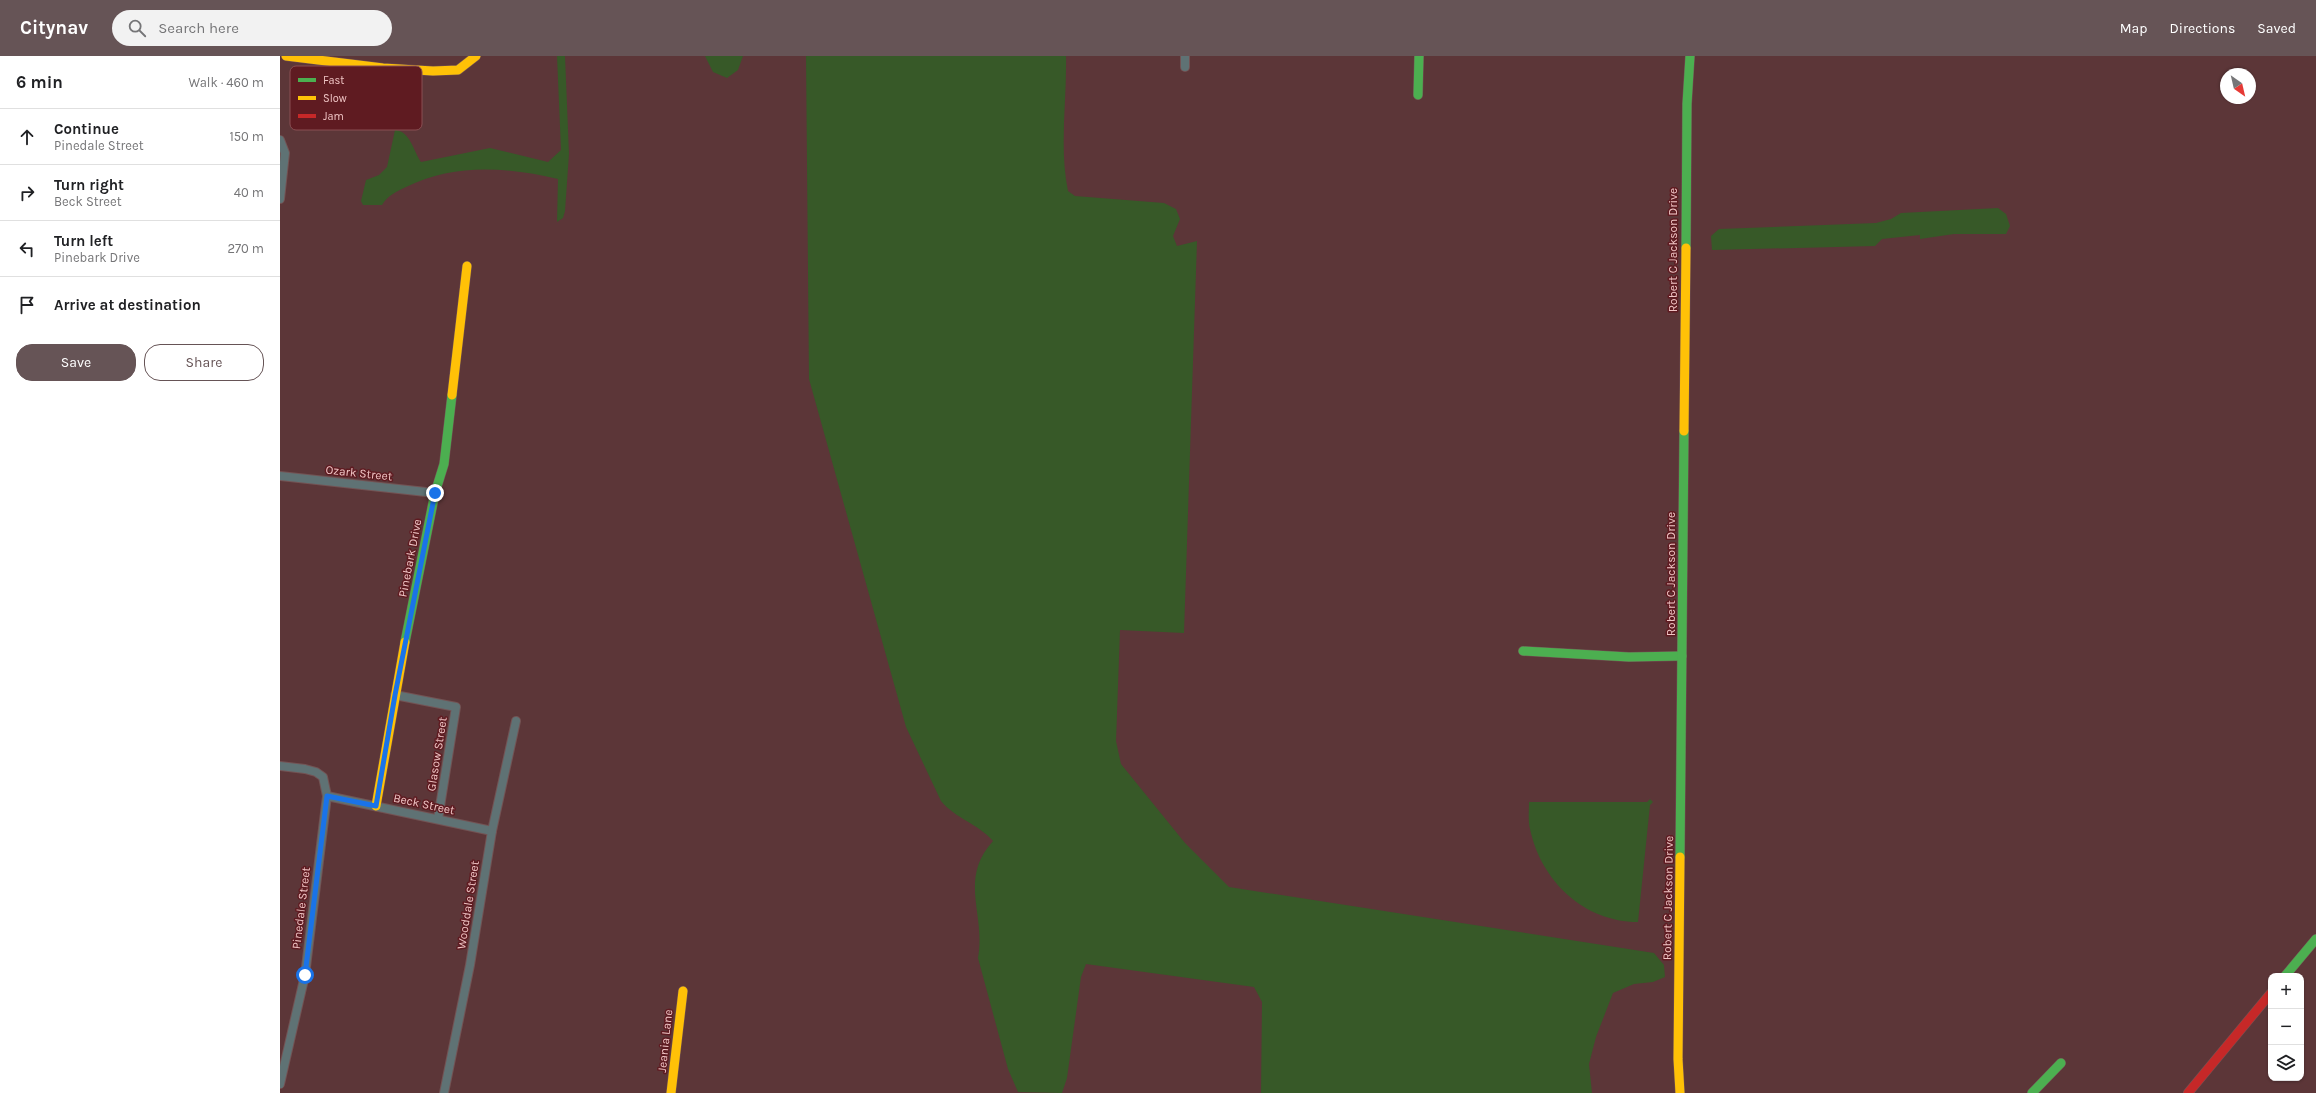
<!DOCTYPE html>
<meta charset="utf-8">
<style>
:root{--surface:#fff;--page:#f2f2f2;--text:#202124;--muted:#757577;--line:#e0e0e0;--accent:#665456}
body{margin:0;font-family:Karla,sans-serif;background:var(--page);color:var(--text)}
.controls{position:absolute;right:12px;bottom:12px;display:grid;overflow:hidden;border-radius:8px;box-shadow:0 1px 3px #0004}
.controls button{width:36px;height:36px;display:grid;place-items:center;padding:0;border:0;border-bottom:1px solid var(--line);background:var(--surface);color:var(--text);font:20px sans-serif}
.compass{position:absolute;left:1940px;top:12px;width:36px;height:36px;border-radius:50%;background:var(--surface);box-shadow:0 1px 3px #0004;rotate:146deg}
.stop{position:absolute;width:12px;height:12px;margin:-9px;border:3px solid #1a73e8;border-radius:50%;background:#fff}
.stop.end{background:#1a73e8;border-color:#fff;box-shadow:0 1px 4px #0008}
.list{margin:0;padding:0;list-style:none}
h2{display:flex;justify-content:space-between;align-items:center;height:52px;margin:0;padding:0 16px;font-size:17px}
h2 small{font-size:13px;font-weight:400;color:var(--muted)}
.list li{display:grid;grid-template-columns:26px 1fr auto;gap:12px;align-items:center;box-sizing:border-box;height:56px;padding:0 16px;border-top:1px solid var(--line)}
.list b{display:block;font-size:15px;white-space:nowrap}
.list p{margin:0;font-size:13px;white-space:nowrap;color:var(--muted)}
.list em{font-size:13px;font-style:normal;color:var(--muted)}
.actions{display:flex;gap:8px;padding:12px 16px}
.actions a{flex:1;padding:9px 0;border:1px solid var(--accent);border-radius:16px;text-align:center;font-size:14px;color:var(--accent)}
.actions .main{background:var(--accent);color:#fff}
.icon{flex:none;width:22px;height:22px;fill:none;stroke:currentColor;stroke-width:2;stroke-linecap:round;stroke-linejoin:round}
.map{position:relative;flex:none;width:2036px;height:1037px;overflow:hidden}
header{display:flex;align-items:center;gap:24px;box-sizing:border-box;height:56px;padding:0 20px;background:var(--accent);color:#fff}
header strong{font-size:19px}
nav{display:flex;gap:22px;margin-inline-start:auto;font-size:14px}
.search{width:280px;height:36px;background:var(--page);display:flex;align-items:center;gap:10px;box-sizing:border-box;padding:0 14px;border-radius:22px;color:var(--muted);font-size:15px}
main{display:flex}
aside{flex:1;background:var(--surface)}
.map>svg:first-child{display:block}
.green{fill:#375928}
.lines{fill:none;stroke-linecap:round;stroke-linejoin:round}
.street-casing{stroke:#735354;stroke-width:10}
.fast-casing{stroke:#735354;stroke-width:10}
.slow-casing{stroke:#735354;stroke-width:10}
.jam-casing{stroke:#735354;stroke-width:10}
.street{stroke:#5f7274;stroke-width:8}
.fast{stroke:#4caf50;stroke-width:9}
.slow{stroke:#ffc107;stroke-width:9}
.jam{stroke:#c62828;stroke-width:9}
.route{stroke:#1a73e8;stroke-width:5}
.labels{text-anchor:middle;stroke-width:3;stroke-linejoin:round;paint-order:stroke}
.street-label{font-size:12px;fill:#f0c5c5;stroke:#5f1b21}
.key{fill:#5f1b21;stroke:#8a4e52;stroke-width:1}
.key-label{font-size:11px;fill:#f0c5c5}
</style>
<header>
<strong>Citynav</strong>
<div class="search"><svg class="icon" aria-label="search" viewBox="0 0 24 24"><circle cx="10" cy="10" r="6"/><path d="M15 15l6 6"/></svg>Search here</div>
<nav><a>Map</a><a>Directions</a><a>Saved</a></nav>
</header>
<main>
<aside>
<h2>6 min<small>Walk · 460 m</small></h2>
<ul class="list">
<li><svg class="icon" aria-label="ahead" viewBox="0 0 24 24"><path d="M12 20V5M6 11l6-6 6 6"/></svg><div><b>Continue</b><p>Pinedale Street</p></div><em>150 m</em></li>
<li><svg class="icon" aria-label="right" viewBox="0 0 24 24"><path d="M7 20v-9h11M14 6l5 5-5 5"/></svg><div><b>Turn right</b><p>Beck Street</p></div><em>40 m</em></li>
<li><svg class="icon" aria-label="left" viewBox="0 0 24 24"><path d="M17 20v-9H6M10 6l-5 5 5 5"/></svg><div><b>Turn left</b><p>Pinebark Drive</p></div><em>270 m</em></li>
<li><svg class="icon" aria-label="arrive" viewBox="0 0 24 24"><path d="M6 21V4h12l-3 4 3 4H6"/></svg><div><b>Arrive at destination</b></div></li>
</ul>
<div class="actions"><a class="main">Save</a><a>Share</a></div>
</aside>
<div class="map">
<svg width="2036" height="1037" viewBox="0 0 2036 1037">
<rect width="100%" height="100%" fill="#5c3638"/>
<g class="green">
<path d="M277,0H285L289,98L285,155L283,162L277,166L278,123C227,111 174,107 126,131C116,136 108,139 102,149H83L81,145L86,124L99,119L107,111L115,74C130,75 133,94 141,106L210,92L268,106L281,94Z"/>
<path d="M425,0H463L458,14L447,22L433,16Z"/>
<path d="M526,0H786C787,45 779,91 788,135L795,140L884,147L896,153L900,163L893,180L897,190L917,185L904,577L840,574L836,685L841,708L905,787L949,831L1374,897L1384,909L1385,921L1373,926L1354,928L1333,937L1316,981L1309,1008L1312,1037H981L982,946L974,931L806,908L801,921L787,1022L782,1037L738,1036L728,1013L698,902C706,857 678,824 713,785C697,767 676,763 661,745L626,671L529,323Z"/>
<path d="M1718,152L1726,158L1730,170L1726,178H1674L1640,183V179L1602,183L1595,190L1432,194L1431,180L1439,173L1596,167L1611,163L1621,157Z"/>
<path d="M1370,743L1373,746L1370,749L1358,866C1304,866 1261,825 1250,773C1248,765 1249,755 1249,746H1367Z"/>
</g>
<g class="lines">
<defs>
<g id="street">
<path d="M905,11V0"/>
<path d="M0,84L5,97L0,143"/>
<path d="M0,420L155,437"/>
<path d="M115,639L176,651L158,763"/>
<path d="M0,710L25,713L36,716L43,721L47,740L25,919L0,1028"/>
<path d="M47,740L212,775"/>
<path d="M164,1037L190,909L212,775L236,665"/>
</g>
<g id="fast">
<path d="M1138,39L1139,0"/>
<path d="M1406,192L1407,48L1410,0"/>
<path d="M125,586L155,437L164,408L172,339"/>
<path d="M1243,595L1349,601L1402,600"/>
<path d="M1400,801L1404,375"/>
<path d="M2005,920L2036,883"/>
<path d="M1752,1037L1781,1007"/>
</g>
<g id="slow">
<path d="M6,0L103,12L153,15L178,14L196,0"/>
<path d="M172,339L187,210"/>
<path d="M1404,375L1406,192"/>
<path d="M96,750L125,586"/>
<path d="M1400,801L1398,1003L1400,1037"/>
<path d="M391,1037L403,935"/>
</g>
<path id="jam" d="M1908,1037L1991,937"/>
</defs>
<use href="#street" class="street-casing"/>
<use href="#fast" class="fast-casing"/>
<use href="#slow" class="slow-casing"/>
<use href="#jam" class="jam-casing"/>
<use href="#street" class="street"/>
<use href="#fast" class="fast"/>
<use href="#slow" class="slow"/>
<use href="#jam" class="jam"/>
</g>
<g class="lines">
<path class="route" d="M25,919L47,740L96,750L115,639L155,437"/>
</g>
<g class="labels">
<g class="street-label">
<text transform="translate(1393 194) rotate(-90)" y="4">Robert C Jackson Drive</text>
<text transform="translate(79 417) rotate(6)" y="4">Ozark Street</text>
<text transform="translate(130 502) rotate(-79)" y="4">Pinebark Drive</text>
<text transform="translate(1391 518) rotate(-90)" y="4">Robert C Jackson Drive</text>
<text transform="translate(157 698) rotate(-81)" y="4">Glasow Street</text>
<text transform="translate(144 748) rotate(12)" y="4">Beck Street</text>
<text transform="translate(1388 842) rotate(-89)" y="4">Robert C Jackson Drive</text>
<text transform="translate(188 849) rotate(-81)" y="4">Wooddale Street</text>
<text transform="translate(21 852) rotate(-83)" y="4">Pinedale Street</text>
<text transform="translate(385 985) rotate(-84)" y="4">Jeania Lane</text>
</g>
</g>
<rect x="10" y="10" width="132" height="64" rx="6" class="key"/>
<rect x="18" y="22" width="18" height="4" fill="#4caf50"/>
<rect x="18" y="40" width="18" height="4" fill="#ffc107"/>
<rect x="18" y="58" width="18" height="4" fill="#c62828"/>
<g class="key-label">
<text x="43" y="28">Fast</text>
<text x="43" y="46">Slow</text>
<text x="43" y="64">Jam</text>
</g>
</svg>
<div class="controls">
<button>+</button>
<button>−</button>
<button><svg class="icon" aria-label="layers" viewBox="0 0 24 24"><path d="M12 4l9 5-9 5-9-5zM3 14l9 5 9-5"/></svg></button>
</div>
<svg class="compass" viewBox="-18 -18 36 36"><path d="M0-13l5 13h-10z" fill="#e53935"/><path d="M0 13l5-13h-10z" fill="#757577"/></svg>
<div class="stop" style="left:25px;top:919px"></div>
<div class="stop end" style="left:155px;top:437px"></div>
</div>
</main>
